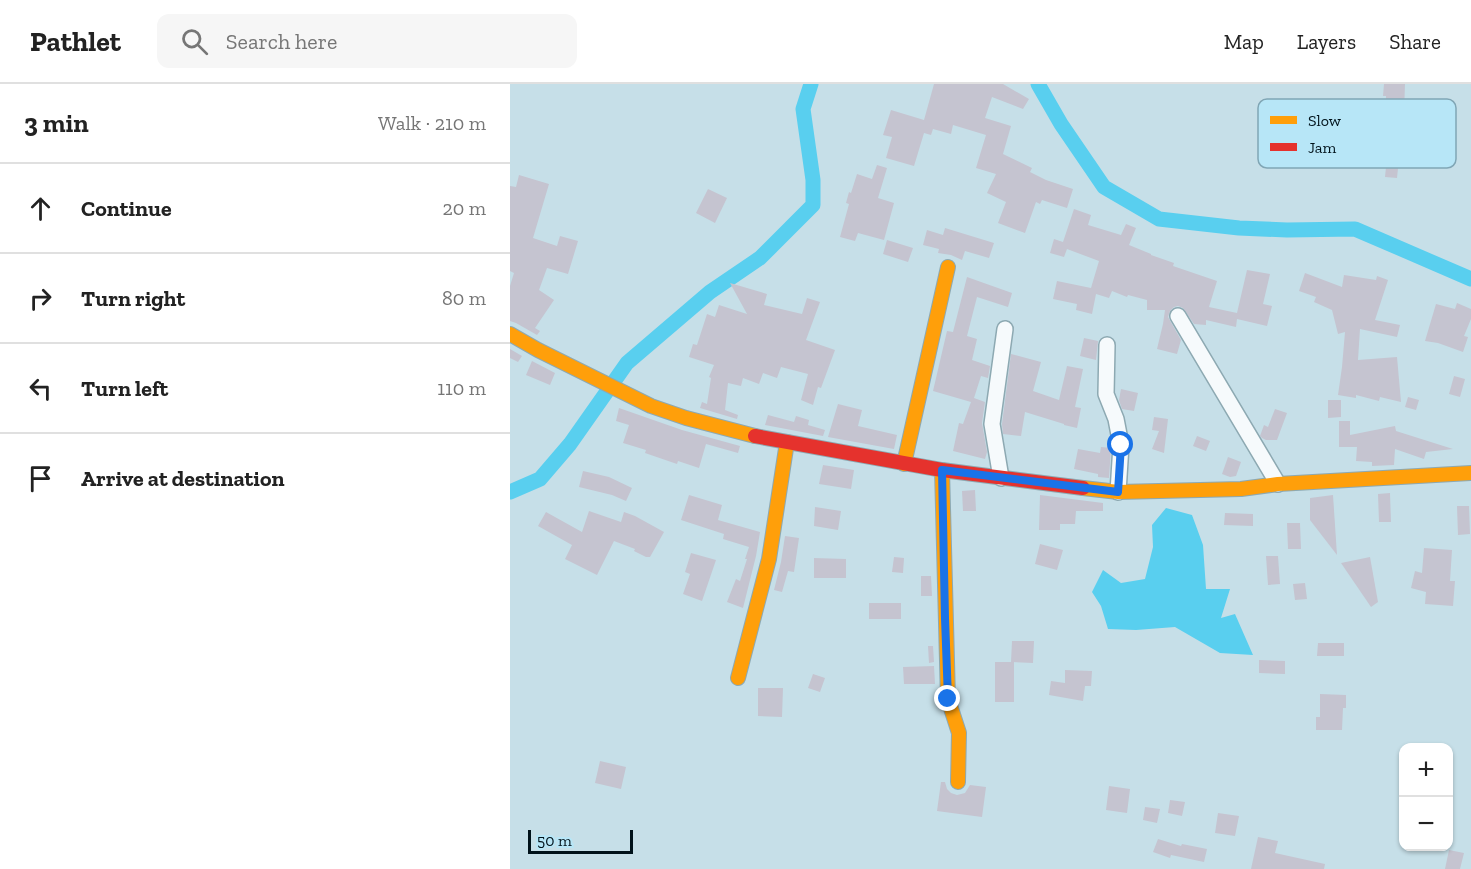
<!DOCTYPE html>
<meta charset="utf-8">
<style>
:root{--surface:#fff;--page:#f6f6f6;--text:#222;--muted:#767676;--line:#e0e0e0}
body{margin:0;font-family:"Zilla Slab",serif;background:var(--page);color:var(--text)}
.controls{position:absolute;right:18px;bottom:18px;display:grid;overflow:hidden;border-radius:12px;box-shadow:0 2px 4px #0004}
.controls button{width:54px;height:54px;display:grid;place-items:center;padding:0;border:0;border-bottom:2px solid var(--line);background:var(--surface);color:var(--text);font:30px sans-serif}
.scale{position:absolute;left:18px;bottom:15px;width:105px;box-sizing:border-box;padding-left:6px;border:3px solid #00121a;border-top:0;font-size:16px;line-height:21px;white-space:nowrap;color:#00121a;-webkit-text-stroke:4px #b7e6f7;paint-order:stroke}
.stop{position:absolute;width:18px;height:18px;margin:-14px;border:4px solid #1a73e8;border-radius:50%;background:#fff}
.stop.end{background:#1a73e8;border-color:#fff;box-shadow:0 2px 6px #0008}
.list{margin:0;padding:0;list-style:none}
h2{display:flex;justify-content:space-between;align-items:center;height:78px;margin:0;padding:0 24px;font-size:26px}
h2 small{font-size:20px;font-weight:400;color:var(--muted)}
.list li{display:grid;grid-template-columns:39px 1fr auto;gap:18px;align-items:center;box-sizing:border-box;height:90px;padding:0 24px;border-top:2px solid var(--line)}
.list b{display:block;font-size:22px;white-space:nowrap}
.list em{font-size:20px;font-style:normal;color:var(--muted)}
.icon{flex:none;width:33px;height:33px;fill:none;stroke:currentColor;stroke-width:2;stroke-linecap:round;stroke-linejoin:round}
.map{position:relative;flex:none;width:961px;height:785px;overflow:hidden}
header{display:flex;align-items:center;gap:36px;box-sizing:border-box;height:84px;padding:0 30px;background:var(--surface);border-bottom:2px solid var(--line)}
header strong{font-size:28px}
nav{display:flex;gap:33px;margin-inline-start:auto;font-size:21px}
.search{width:420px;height:54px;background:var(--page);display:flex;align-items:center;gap:15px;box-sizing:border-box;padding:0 21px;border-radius:12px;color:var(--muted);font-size:22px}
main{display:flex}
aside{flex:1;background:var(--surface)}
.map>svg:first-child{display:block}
.water{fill:#59cfef}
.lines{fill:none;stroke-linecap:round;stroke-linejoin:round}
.canal{stroke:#59cfef;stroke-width:15}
.building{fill:#c5c4d0}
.street-casing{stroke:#8da9b2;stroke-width:18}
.slow-casing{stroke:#8da9b2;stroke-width:16}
.jam-casing{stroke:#8da9b2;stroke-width:16}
.street{stroke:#f6fafc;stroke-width:15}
.slow{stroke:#ff9f0a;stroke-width:14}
.jam{stroke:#e5322d;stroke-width:14}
.route{stroke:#1a73e8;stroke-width:8}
.key{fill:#b7e6f7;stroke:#80a6b5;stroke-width:1.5}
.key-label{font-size:16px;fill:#00121a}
</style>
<header>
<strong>Pathlet</strong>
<div class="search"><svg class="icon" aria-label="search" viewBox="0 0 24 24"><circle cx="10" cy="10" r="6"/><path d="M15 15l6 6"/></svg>Search here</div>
<nav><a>Map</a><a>Layers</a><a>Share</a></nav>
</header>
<main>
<aside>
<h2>3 min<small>Walk · 210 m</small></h2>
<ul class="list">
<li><svg class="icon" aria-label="ahead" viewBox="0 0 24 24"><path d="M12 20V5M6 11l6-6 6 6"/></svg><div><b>Continue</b></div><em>20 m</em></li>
<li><svg class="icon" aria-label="right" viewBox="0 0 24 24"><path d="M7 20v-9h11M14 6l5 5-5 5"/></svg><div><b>Turn right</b></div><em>80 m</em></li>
<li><svg class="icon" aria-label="left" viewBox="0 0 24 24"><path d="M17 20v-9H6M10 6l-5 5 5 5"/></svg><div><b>Turn left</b></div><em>110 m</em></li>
<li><svg class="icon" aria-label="arrive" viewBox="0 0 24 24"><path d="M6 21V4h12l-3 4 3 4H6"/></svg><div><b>Arrive at destination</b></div></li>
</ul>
</aside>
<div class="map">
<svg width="961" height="785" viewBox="0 0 961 785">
<rect width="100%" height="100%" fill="#c6dfe8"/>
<path class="water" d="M656,424L682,431L693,461L696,505H720L711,534L725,530L743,571L710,569L665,543L626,546L598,545L591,522L582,508L593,486L611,499L635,495L643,463L642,441Z"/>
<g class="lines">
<g class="canal">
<path d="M528,0L551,40L594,103L649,135L729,144L777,146L845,145L961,195"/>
<path d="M0,408L30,395L60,360L117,279L200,208L250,174L303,121V96L293,25L301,0"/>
</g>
</g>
<g class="building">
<path d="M424,0H493L519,15L513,25L482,13L475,34L501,42L493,70L522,84L520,88L536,96L563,105L557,124L532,116L530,120L526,118L515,149L488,139L496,118L477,109L486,90L466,84L476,51L443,41L441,50L423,45L421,51L414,49L404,82L376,74L382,53L373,51L381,26L414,36Z"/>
<path d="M874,0H895L894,29H897V48H875L876,12H873Z"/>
<path d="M877,73L889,75L887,94L875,93Z"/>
<path d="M367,81L377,84L368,114L384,119L374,156L348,149L345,157L330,153L339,120L336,119L339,108L341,109L347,90L362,95Z"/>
<path d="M9,91L39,100L23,154L47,162L50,152L68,157L58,190L37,184L29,206L44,216L25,244L30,247L27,251L6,239L0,237V202L4,189L0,187V102L6,103Z"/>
<path d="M198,105L217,114L205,139L186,129Z"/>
<path d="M564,125L581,131L578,141L611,151L616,140L626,144L619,161L641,170V171L664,179L663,182L707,197L699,223L727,229L737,186L760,190L753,220L762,222L757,242L727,235L726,243L696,236V241L684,240L673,224L668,222L664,223L660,227L658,233L671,256L667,270L647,265L653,240L655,226H637V216L618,211L617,213L602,207L599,214L586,210L582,230L566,226L567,220L543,215L547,197L581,204L589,177L557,165L554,173L540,169L544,155L553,158Z"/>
<path d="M435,144L484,159L479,174L455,167L452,176L441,171L428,169L429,165L413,161L417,146L433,151Z"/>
<path d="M377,156L403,164L398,178L373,170Z"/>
<path d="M795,189L832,203L834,191L866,196L867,192L878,196L865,236L890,241L887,253L850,245L848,276L887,273L891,318L870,313L869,317L846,311V314L828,311L832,283L835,248L828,250L822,226L804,218L806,213L789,207Z"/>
<path d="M457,193L502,209L498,223L467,213L457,252L467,255L462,276L480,282L478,294L471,292L464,314L475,318L472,339L477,368L475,375L443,367L449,339L453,340L461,318L423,307L437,247L443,248Z"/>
<path d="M220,199L257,210L254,221L292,230L297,214L310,218L296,256L325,266L311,304L308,303L303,321L291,316L298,290L271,283L267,294L253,289L249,300L233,294L231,302L218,299L215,326L228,331L227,335L190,324L192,318L197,320L201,294L199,293L204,281L179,273L183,260L187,261L197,230L205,233L209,221L237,230Z"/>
<path d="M947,219L961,225V235L954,252L958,253L953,268L928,259L915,257L926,220L945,225Z"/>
<path d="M574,254L588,257L586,276L570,272Z"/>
<path d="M0,265L12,272L8,278L0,274Z"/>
<path d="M501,270L531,278L523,307L549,316L557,282L573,285L565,323L571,324L567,344L554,341V340L515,328L511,352L493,350L492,340Z"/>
<path d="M22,277L45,289L40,301L16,291Z"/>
<path d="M944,292L955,295L950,313L939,310Z"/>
<path d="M611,305L628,309L624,327L612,325L609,316Z"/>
<path d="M898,313L909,316L906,326L895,323Z"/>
<path d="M818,316H831V333L818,334Z"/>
<path d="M328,320L352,326L348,342L387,351L384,365L318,353Z"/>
<path d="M109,324L172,346L230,362L228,369L196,360L189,384L168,377L167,380L135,369L136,366L113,359L119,341L106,337Z"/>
<path d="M765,325L777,329L767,356H756L752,354L750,352L754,341L758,343Z"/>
<path d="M258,331L284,338L286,332L299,336L298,341L315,346L313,352L255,341Z"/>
<path d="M644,333L658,335L654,369L642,365L649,347L642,346Z"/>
<path d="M829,337H840V351L885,342L886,347L943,365L916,368L914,375L885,365L884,381L862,382V378L846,377L847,363H829Z"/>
<path d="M687,352L700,357L696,367L683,362Z"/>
<path d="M591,363L601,364L599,394L588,393V390L564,385L568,365L590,369Z"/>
<path d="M718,373L731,378L726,392L720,393L712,390Z"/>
<path d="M313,381L344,386L341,405L309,400Z"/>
<path d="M73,387L99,393L122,404L116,417L102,411L69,403Z"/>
<path d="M465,406L466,427H453L452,407Z"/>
<path d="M880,409L881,438H869L868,410Z"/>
<path d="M179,411L212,421L208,436L250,448L246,472L233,524L217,518L226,495L230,497L237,475H235L239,463L213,455L214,450L171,436Z"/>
<path d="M530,411L593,419V427H566L565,440H550V446H529Z"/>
<path d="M823,411L827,471L800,436V414Z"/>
<path d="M947,422H959L960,450L948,451Z"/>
<path d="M305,423L331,427L328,446L304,442Z"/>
<path d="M79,427L111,438L114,428L125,432L154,448L140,473H136L124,467L125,465L104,457L87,491L55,475L62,461L28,442L36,428L72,448Z"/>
<path d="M715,429L743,430V442L714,441Z"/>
<path d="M777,439H790L791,465H778Z"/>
<path d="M275,452L289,454L284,488L278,487L272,508L264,506L271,478Z"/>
<path d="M530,460L553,466L547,486L525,480Z"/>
<path d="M914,464L942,466L940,497H945L943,522L915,520L916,508L901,504L905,487L912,489Z"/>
<path d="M181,469L206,476L192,517L173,510L180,490L175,488Z"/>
<path d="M756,472H768L770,500L758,501Z"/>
<path d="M384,473L394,474L393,489L382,488Z"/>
<path d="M860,473L868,518L861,523L831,479Z"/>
<path d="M304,474L336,475V494H304Z"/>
<path d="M411,492H421L422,512H411Z"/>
<path d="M795,499L797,515L785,516L783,500Z"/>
<rect x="359" y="519" width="32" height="16"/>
<path d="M502,557H524L523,579L501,578Z"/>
<path d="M808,559H834V572H807Z"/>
<path d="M418,562H423L424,578L419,579Z"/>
<path d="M749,576L775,577V590L749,589Z"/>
<rect x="485" y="578" width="19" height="40"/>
<path d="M424,582L425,600H394L393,583Z"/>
<path d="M555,586L582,587L581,602H575L573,617L539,611L541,597L555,599Z"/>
<path d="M303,590L315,594L310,608L298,604Z"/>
<path d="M248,604H273L272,633L248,632Z"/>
<path d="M810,610L836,611V624H833L832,646H806V633H810Z"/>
<path d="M90,677L116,683L111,705L85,699Z"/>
<path d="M431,698H435L437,705L441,709L447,711L455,709L460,701L476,703L472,733L427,727Z"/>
<path d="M599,702L620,705L617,729L596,726Z"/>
<path d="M660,716L675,718L672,732L658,729Z"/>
<path d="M635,723L650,725L647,739L633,736Z"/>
<path d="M708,729L729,732L725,752L705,749Z"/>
<path d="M748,753L768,757L765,769L815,780L814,785H741Z"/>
<path d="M648,755L671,762L672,760L697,765L694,778L661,771L660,774L643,768Z"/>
<path d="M939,766L954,769L950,785H935Z"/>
</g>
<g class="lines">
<defs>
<g id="street">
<path d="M668,232L768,400"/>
<path d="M597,261L596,310L606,335L611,361L608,408"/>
<path d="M491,394L482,340L495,245"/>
</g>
<g id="slow">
<path d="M0,250L28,266L141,322L176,334L245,352"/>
<path d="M394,380L438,183"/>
<path d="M432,386L438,615L449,649L448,698"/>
<path d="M573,404L608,408L731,405L768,400L961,389"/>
<path d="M228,594L259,475L277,358"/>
</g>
<path id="jam" d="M245,352L432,386L573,404"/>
</defs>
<use href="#street" class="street-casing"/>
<use href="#slow" class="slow-casing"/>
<use href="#jam" class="jam-casing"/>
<use href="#street" class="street"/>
<use href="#slow" class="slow"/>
<use href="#jam" class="jam"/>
</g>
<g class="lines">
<path class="route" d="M438,615L435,534L432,386L608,408L611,361"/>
</g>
<rect x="748" y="15" width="198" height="69" rx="9" class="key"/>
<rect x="760" y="32" width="27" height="8" fill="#ff9f0a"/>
<rect x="760" y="59" width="27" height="8" fill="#e5322d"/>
<g class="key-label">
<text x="798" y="42">Slow</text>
<text x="798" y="69">Jam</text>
</g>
</svg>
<div class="controls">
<button>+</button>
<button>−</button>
</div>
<div class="scale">50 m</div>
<div class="stop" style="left:611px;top:361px"></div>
<div class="stop end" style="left:438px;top:615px"></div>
</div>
</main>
